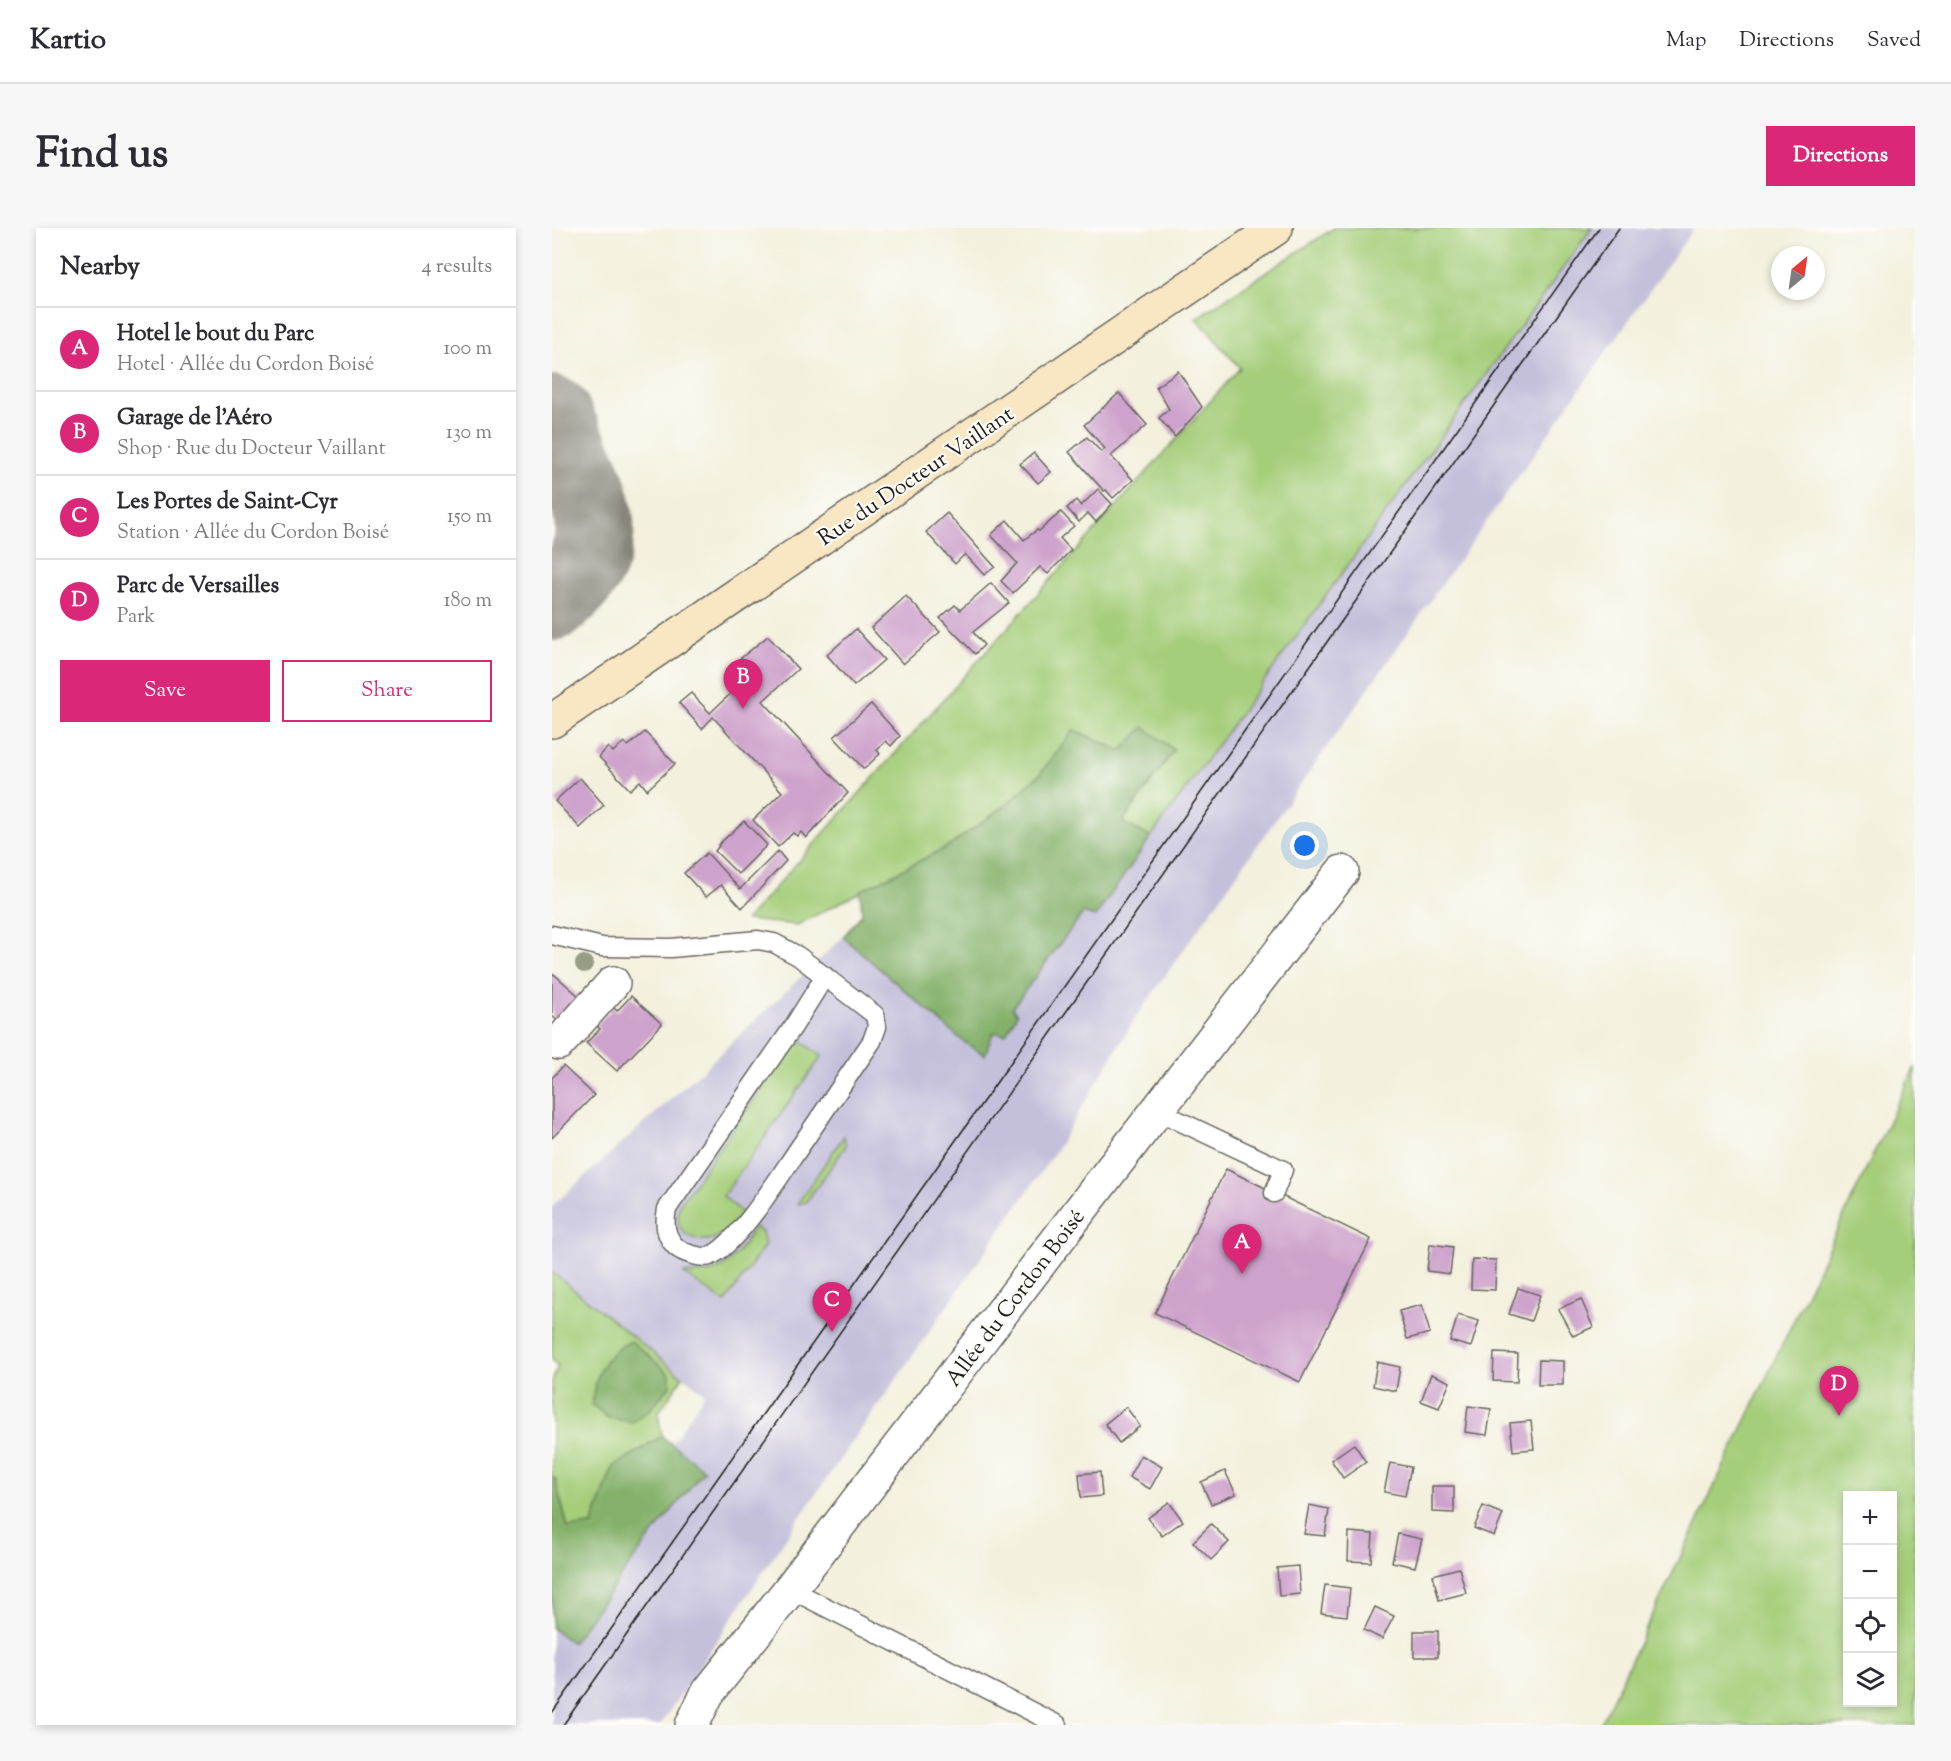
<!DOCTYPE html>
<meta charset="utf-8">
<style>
:root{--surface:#fff;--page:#f7f7f7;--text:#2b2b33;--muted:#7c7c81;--line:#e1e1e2;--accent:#db2777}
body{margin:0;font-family:"Sorts Mill Goudy",serif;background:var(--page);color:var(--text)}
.controls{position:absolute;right:18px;bottom:18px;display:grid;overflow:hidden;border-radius:0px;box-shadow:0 3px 9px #0003}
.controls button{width:54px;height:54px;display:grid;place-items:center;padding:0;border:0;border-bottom:2px solid var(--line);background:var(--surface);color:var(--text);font:30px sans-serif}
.compass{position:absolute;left:1219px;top:18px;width:54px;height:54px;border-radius:50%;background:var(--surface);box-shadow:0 3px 9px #0003;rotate:29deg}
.you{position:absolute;left:753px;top:618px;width:21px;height:21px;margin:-15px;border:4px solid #fff;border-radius:50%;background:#1a73e8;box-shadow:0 0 0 9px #1a73e833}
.badge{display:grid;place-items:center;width:39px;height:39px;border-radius:50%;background:var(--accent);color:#fff;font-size:20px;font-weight:700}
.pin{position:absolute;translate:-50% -50px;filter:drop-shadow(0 2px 3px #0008)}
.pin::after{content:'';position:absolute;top:32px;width:21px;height:18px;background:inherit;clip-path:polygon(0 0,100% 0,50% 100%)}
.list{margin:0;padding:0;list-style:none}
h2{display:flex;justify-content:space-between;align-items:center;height:78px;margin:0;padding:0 24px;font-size:26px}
h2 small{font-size:20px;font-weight:400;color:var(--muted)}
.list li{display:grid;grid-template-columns:39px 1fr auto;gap:18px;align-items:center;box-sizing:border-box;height:84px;padding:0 24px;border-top:2px solid var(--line)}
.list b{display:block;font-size:22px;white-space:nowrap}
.list p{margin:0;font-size:20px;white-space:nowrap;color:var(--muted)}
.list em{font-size:20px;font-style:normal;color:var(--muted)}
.actions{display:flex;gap:12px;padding:18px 24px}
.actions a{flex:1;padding:14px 0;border:2px solid var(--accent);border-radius:0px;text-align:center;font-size:21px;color:var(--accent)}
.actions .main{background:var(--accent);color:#fff}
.icon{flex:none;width:33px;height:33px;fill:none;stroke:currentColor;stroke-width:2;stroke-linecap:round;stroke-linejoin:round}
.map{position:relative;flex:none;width:1363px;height:1497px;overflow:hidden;border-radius:0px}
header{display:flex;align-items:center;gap:36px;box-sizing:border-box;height:84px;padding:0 30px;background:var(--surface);border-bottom:2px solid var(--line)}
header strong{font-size:28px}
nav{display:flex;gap:33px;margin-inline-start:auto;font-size:21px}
.intro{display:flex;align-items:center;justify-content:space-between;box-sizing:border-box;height:144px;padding:0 36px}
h1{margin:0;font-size:42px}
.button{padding:15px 27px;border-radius:0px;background:var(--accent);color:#fff;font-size:21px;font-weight:700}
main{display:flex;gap:36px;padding:0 36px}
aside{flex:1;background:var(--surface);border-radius:0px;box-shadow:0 3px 9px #0003}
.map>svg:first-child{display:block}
.industrial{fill:#c4c0db}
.green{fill:#a5ce7a;stroke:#60754b;stroke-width:1.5;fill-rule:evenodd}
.forest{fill:#84b16a;stroke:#506643;stroke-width:1.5}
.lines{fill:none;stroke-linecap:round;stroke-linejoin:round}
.taxiway{stroke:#88867c;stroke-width:80}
.building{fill:#cda2cc}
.lane-casing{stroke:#676660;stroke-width:21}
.street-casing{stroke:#676660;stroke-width:36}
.secondary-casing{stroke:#676660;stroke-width:36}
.lane{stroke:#fff;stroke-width:18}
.street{stroke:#fff;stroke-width:33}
.secondary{stroke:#f9e7c3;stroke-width:33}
.tram{stroke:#1c1c1c;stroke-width:1.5}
.tree{fill:#979e85}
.labels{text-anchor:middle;stroke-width:4.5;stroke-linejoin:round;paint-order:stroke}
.street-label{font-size:22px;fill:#1c1c1c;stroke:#fdfcf7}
</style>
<header>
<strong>Kartio</strong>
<nav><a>Map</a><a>Directions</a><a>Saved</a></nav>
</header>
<div class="intro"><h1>Find us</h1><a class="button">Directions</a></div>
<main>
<aside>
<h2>Nearby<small>4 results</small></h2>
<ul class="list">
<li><span class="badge">A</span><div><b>Hotel le bout du Parc</b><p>Hotel · Allée du Cordon Boisé</p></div><em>100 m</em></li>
<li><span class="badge">B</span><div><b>Garage de l’Aéro</b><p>Shop · Rue du Docteur Vaillant</p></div><em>130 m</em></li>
<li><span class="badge">C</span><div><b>Les Portes de Saint-Cyr</b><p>Station · Allée du Cordon Boisé</p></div><em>150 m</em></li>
<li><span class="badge">D</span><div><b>Parc de Versailles</b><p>Park</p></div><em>180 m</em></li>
</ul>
<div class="actions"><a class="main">Save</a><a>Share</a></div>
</aside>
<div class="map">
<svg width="1363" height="1497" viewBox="0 0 1363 1497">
<rect width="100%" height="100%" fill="#fdfcf7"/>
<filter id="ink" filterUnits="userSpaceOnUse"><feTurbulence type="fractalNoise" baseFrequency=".0167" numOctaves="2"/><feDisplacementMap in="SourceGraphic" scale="12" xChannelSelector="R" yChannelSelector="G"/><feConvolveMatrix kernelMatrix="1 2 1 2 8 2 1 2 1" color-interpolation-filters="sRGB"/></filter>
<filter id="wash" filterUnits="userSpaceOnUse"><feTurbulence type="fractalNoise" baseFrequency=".008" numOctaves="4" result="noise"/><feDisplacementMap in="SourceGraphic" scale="24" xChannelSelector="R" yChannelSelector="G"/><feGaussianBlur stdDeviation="1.35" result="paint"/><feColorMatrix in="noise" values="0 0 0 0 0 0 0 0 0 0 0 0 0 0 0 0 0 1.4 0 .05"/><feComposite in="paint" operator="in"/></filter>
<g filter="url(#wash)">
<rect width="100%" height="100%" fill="#f3f0dd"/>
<path class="industrial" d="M882,0H1142L584,789L503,924L250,1286L108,1497H0V1401L153,1165L0,1044V978L150,843L291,709L310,686L308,663L397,618Z"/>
<g class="green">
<path d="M782,0H1040L599,609L570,595L622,522L570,523L522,502L487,547L454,577L397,618L245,697L194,692L688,140L644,90Z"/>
<path d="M245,811L270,828L171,968L190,985C183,992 176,1003 167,1008C152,1017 128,1010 126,992C125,987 127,982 127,977Z"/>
<path d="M1363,839V1497H1048ZM1296,1268H1340V1474H1296Z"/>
<path d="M292,908L294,918L254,974L245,976Z"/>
<path d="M203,999L210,1004L213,1017L173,1075L131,1045C174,1050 181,1031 203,999Z"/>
<path d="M0,1044L131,1149L106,1185L110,1208L61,1239L40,1297L16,1300L3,1251L0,1252V1154L6,1137L0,1133Z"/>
</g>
<g class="forest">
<path d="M592,499L622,522L570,594L599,609L543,689L531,685L460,780L465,786L454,806L441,805L433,827L412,814L291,709L310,686L308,663L397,618L454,577L487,547L522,502L569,523Z"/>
<path d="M79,1113L118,1146V1158L98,1182L80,1194L56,1190L40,1177C43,1146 50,1127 79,1113Z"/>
<path d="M110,1208L152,1242L97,1311L20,1415L0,1400V1252L3,1250L16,1300L40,1297L61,1239Z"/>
</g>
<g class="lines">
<path class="taxiway" d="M0,187C32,256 77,315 0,373"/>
</g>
<g id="blocks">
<g class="building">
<path d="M626,143L650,179L623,209L607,190L617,181L604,159Z"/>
<path d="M567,165L595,197L559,228L581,252L561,270L554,262L552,263L517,224L535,209L549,224L553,221L532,197Z"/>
<path d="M482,225L499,244L486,255L468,236Z"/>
<path d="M546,261L560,276L544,294L536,285L527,294L515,280L524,272L529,278Z"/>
<path d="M509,284L522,298L508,310L519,322L496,346L488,339L461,365L449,353L465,335L439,307L455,292L472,312L485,302L487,303Z"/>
<path d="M395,285L443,339L432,347L413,326L403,336L374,304Z"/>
<path d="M439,355L457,375L421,404L432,417L423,426L388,390L403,377L408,382Z"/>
<path d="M354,368L388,404L351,436L319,400Z"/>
<path d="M304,401L332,432L302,458L275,427Z"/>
<path d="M216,408L246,441L211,473L296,565L254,610L249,604L245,608L241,605L226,619L201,592L230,564L161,489L150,501L127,475L139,465L158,485L192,453L179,438Z"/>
<path d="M319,476L348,508L339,518L334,513L325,522L328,526L312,541L282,509Z"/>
<path d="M93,504L123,536L95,562L88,553L78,562L47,529L56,519L61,524L72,514L76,518Z"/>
<path d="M28,550L52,577L28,600L3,573Z"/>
<path d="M192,593L215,617L186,646L163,623L167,618L166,617Z"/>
<path d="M226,623L234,633L190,680L169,657L154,669L132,645L155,625L188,661Z"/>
<path d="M2,746L30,771L7,794L0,788V748Z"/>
<path d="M79,768L110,796L65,843L34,815L48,801L44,797L61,779L65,783Z"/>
<path d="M11,838L42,867L0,910V850Z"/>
<path d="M674,941L819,1011L748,1154L603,1085Z"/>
<path d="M878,1016L901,1019L898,1046L875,1043Z"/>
<path d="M920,1031L944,1032L943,1062L919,1061Z"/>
<path d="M966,1060L988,1067L979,1093L957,1086Z"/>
<path d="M1029,1071L1041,1099L1021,1108L1006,1081Z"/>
<path d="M870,1077L878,1105L855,1111L847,1083Z"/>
<path d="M906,1087L927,1093L919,1119L898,1113Z"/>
<path d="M942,1125L966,1126L965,1154L941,1153Z"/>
<path d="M987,1132L1011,1133V1157H986Z"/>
<path d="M825,1134L848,1139L844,1163L821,1158Z"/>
<path d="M879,1146L898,1154L887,1180L869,1173Z"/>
<path d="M916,1178L939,1181L935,1207L913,1204Z"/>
<path d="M574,1179L588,1198L567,1215L553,1196Z"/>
<path d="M979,1193L982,1221L961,1223L958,1195Z"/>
<path d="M802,1216L814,1234L791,1250L779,1232Z"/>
<path d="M589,1227L610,1239L598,1261L577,1249Z"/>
<path d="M838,1235L859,1239L853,1268L832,1264Z"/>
<path d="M673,1243L684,1266L659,1276L649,1254Z"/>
<path d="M548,1244L550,1268L529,1270L527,1246Z"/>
<path d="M880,1258H902V1285L880,1284Z"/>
<path d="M617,1274L631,1293L610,1308L596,1290Z"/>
<path d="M757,1277L777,1281L773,1308L752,1306Z"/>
<path d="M931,1278L951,1286L942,1308L922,1300Z"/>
<path d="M659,1296L677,1314L659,1332L641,1314Z"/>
<path d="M797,1304L821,1306L819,1334L796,1333Z"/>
<path d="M846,1306L870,1311L863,1339L840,1334Z"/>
<path d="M746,1338L748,1366L727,1368L725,1340Z"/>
<path d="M907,1340L914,1365L887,1372L881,1347Z"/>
<path d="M773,1357L798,1360L795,1388L769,1385Z"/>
<path d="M823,1379L842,1388L830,1411L812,1402Z"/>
<rect x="862" y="1403" width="24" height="26"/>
</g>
</g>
</g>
<g filter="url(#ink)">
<use href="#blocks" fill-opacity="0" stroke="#676660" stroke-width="1.5"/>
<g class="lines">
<defs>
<g id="lane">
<path d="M0,707L50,719L119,720L206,712L222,715L246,728L323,787L325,799L320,813C295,850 270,886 245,923C228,948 185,1017 158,1028C150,1031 131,1025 124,1019C113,1008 112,996 115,981L241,799L273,748"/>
<path d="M606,883L731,942L722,965"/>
<path d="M238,1361L506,1497"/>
</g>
<g id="street">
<path d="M7,815L61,755"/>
<path d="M140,1497L155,1466L238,1361L559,942L790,644"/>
</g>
<path id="secondary" d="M0,493L724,0"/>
</defs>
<use href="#lane" class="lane-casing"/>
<use href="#street" class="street-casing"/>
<use href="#secondary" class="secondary-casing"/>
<use href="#lane" class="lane"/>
<use href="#street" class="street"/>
<use href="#secondary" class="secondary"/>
<g class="tram">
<path d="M0,1485L1047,0"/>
<path d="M11,1497L1067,0"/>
</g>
</g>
<circle class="tree" cx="32" cy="736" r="9"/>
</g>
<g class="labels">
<g class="street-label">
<text transform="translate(363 247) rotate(-34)" y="8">Rue du Docteur Vaillant</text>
<text transform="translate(462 1069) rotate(-53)" y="8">Allée du Cordon Boisé</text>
</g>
</g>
</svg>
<div class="controls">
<button>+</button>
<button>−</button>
<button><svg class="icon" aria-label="locate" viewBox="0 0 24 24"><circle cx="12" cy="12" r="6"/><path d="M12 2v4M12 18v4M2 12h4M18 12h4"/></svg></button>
<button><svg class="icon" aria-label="layers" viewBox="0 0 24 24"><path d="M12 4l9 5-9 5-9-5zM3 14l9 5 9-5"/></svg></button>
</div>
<svg class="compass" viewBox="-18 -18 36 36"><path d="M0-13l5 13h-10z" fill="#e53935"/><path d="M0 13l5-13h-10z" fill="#7c7c81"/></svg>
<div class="you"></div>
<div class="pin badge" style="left:690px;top:1046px">A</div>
<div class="pin badge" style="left:191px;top:481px">B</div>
<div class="pin badge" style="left:280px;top:1104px">C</div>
<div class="pin badge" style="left:1287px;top:1188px">D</div>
</div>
</main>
